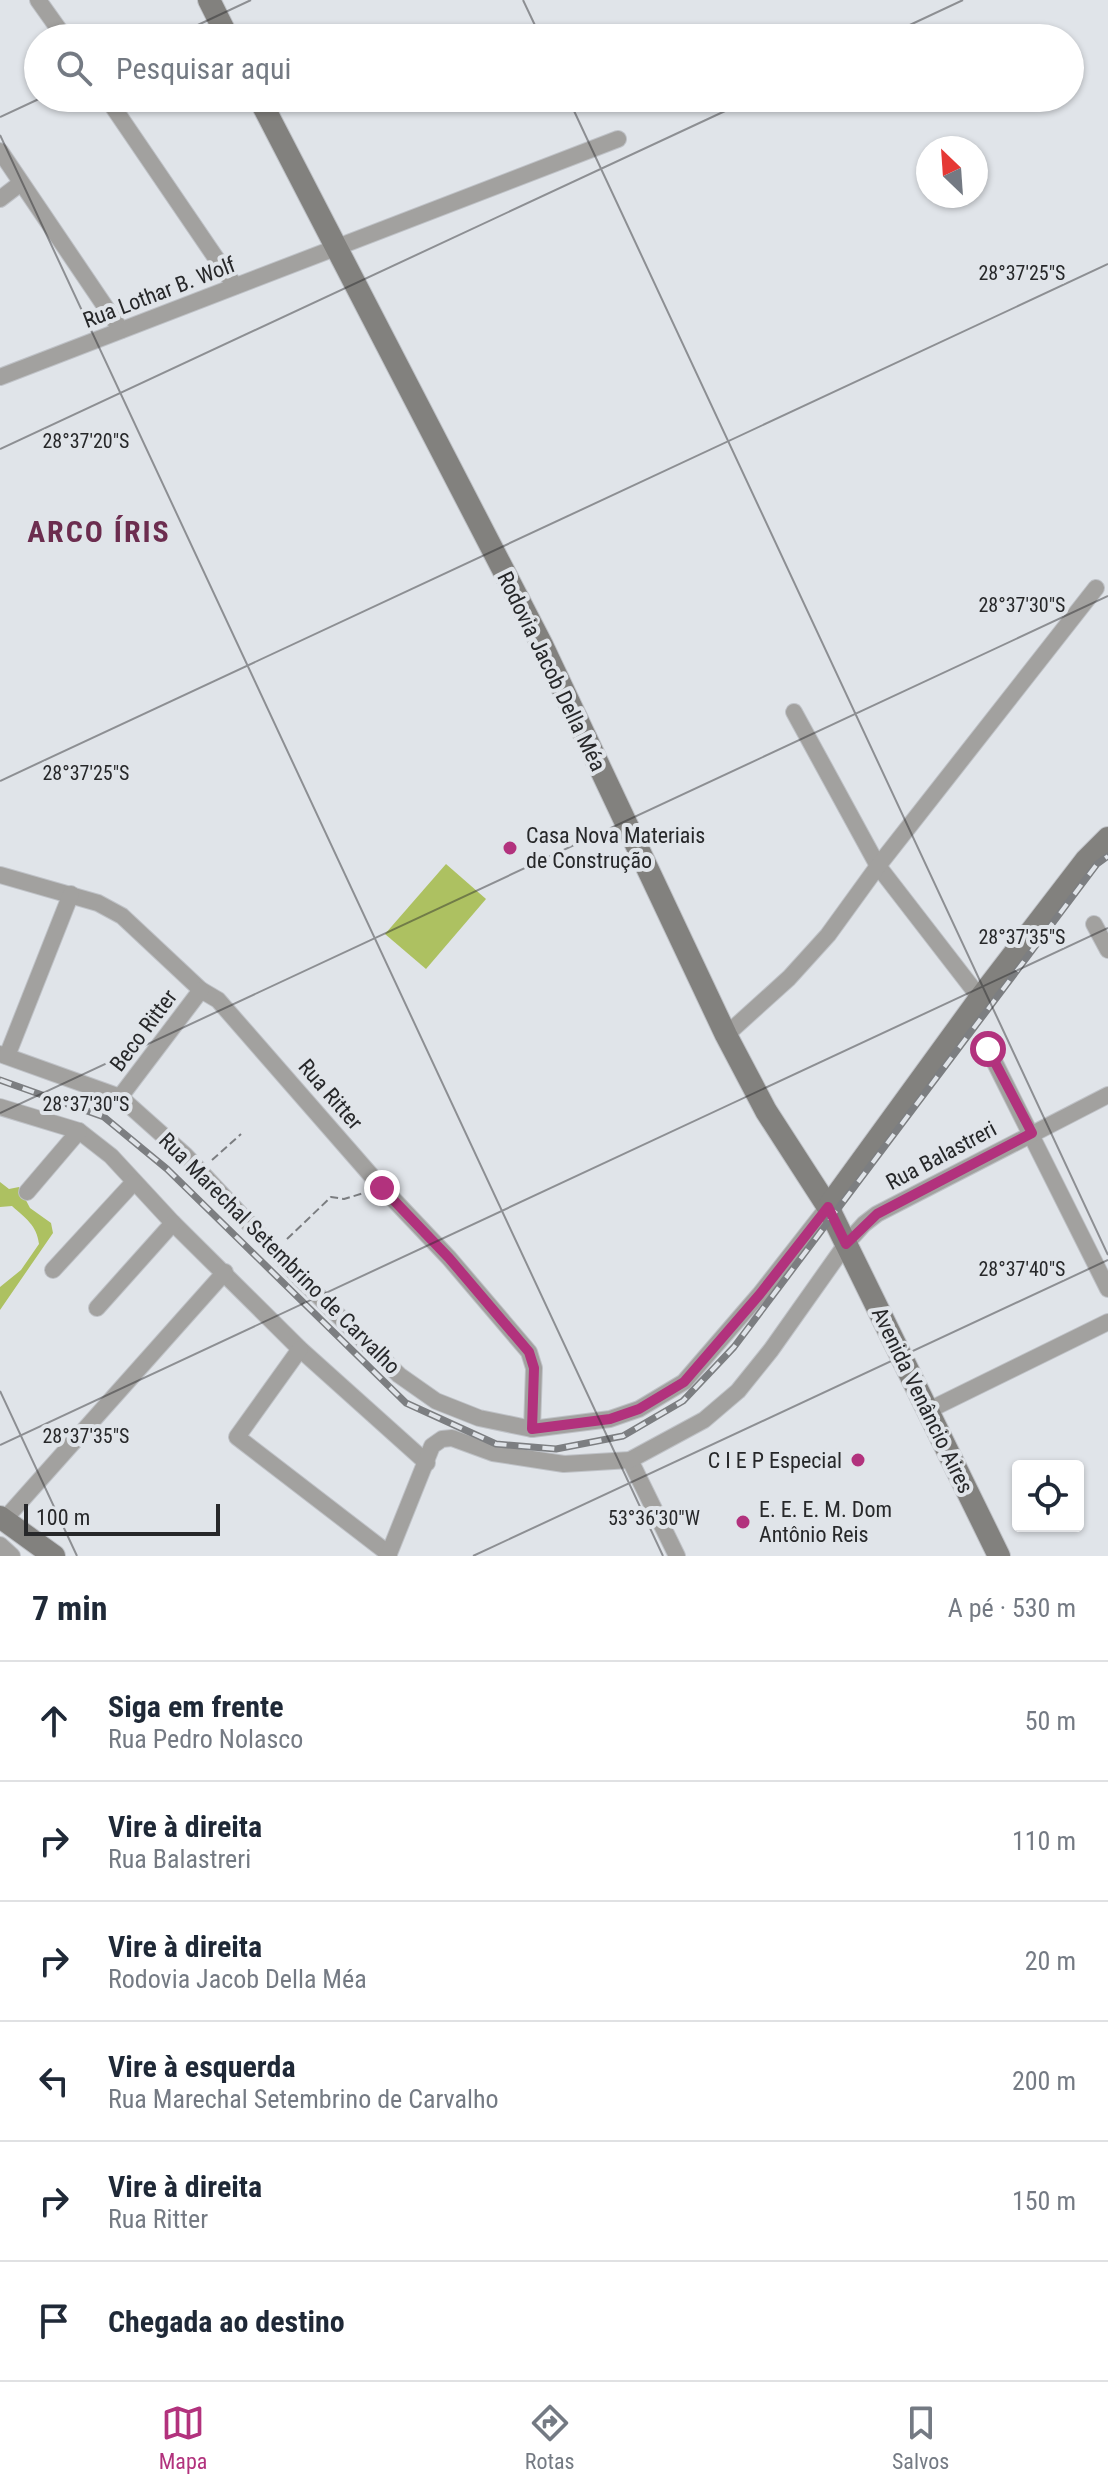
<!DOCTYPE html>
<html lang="pt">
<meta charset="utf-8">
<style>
:root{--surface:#fff;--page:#f6f6f7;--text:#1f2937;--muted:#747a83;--line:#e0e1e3;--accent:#b2327d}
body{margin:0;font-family:"Roboto Condensed",sans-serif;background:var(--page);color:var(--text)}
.controls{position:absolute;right:24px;bottom:24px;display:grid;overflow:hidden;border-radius:8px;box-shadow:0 2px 6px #0004}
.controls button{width:72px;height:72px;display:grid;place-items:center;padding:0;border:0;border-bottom:2px solid var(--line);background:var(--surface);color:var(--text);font:40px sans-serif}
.compass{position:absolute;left:916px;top:136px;width:72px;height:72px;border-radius:50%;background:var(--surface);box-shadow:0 2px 6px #0004;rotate:335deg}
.scale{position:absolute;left:24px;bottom:20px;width:196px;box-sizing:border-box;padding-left:8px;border:4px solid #27282a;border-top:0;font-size:22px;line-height:28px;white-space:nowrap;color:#27282a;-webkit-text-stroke:6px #e0e4e9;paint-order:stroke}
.stop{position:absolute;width:24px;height:24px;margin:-18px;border:6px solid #b2327d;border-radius:50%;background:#fff}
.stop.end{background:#b2327d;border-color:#fff;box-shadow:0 2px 8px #0008}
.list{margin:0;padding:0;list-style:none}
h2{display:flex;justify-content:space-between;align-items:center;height:104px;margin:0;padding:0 32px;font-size:34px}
h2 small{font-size:26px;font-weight:400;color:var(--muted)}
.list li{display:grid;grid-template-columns:52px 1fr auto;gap:24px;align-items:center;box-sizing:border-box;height:120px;padding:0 32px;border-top:2px solid var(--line)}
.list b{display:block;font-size:30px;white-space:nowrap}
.list p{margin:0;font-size:26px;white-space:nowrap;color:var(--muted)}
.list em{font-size:26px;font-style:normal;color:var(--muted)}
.icon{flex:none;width:44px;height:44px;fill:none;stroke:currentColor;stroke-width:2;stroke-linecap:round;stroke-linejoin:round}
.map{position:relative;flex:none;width:1108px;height:1556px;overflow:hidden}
.search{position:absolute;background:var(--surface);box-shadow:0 2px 6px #0004;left:24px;right:24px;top:24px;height:88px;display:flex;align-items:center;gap:20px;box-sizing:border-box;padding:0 28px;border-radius:44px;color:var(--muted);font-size:30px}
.sheet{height:824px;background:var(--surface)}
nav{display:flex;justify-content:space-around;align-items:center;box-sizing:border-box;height:112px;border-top:2px solid var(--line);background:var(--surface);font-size:22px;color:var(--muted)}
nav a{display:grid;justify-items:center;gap:4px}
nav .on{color:var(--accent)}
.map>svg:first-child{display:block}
.green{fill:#adc161}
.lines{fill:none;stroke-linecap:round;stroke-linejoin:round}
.street-casing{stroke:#bfc2c7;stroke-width:18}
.secondary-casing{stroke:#bfc2c7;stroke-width:24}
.path{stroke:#7b7d80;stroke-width:2;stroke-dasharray:8 4;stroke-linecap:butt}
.street{stroke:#a2a19f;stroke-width:16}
.secondary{stroke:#82817e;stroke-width:22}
.rail-casing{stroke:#7c7e81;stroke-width:7}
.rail{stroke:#e0e4e9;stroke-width:4;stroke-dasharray:12;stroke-linecap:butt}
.route{stroke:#b2327d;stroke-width:10}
.ticks{fill:none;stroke:#27282a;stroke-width:2;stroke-opacity:0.45}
.poi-dot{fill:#b2327d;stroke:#e0e4e9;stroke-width:3}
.labels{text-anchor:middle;stroke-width:8;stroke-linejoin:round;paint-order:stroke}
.street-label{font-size:22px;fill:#27282a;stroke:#e0e4e9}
.poi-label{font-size:22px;fill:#27282a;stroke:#e0e4e9;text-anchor:start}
.district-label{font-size:30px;font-weight:bold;letter-spacing:2px;fill:#6c2d4f;stroke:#e0e4e9}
.ticks-label{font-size:20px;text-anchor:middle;fill:#27282a;stroke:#e0e4e9;stroke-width:8;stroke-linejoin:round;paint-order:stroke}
</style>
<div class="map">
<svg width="1108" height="1556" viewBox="0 0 1108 1556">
<rect width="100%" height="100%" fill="#e0e4e9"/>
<g class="green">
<path d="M446,864L486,899L426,969L385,934Z"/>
<path d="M0,1182L9,1189L19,1187L30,1208L51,1223L53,1233L0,1310V1287L21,1270L39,1244C37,1225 25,1218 12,1206L0,1207Z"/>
</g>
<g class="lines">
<defs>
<g id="street">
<path d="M38,0L65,38"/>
<path d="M107,98L235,286"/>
<path d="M0,151L121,330"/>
<path d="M0,199L21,183"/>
<path d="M0,377L618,139"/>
<path d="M794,712L878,866L980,998"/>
<path d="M0,875L98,903L122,916L201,990L218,1000L376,1181L449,1258L529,1352L534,1368L532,1429"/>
<path d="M1094,924L1108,950"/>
<path d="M726,1035L789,978L828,935L878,866L1096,588"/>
<path d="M988,1049L1108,1289"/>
<path d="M0,1054L120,1097L185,1155L301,1279L399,1375L436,1401L479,1418L532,1429L610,1419L639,1409L684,1382L760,1294L828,1207"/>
<path d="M7,1056L71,894"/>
<path d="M120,1097L201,990"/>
<path d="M0,1107L79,1131L111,1156L173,1223L300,1349L427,1463"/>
<path d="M27,1192L79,1131"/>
<path d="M53,1270L134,1182"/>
<path d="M97,1308L173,1223"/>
<path d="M300,1349L237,1437L389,1554"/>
<path d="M929,1410L1108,1322"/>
<path d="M630,1460L677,1556"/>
<path d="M4,1520L225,1272"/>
<path d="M0,1545L12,1556"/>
<path d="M388,1556L432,1446L442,1439L452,1438L493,1453L564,1464L630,1460L704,1420L738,1391L771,1350L846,1244L864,1224L877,1214L1108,1095"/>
</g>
<g id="secondary">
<path d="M209,0L228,38"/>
<path d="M259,98L542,645L726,1035L766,1111L828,1207L999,1556"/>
<path d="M828,1207L980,998L1086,860L1108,838"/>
<path d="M0,1517L54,1556"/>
</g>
</defs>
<use href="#street" class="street-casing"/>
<use href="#secondary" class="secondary-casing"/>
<g class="path">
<path d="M212,1160L241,1134"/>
<path d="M287,1239L331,1197L344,1199L367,1192"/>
</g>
<use href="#street" class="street"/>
<use href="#secondary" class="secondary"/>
<defs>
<path id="rail" d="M0,1080L104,1117L167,1169L406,1403L496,1444L556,1449L623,1436L683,1401L734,1347L1097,864L1108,856"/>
</defs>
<use href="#rail" class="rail-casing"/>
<use href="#rail" class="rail"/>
</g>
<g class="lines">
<path class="route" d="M382,1188L449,1258L529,1352L534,1368L532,1429L610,1419L639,1409L684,1382L760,1294L828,1207L846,1244L877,1214L1032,1133L988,1049"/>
</g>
<path class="ticks" d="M523,0L541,38M170,38L251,0M882,38L963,0M568,98L1108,1255M0,117L41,98M0,135L663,1556M0,449L753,98M0,781L1108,264M0,1113L1108,596M0,1391L77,1556M0,1445L1108,928M473,1556L1108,1260"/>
<g class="poi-dot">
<circle cx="510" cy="848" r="8"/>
<circle cx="858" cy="1460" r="8"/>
<circle cx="743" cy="1522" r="8"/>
</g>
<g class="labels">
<g class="street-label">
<text transform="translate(159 292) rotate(-21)" y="8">Rua Lothar B. Wolf</text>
<text transform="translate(552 671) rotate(64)" y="8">Rodovia Jacob Della Méa</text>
<text transform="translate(143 1030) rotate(-53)" y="8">Beco Ritter</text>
<text transform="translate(331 1094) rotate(49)" y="8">Rua Ritter</text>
<text transform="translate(941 1155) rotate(-28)" y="8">Rua Balastreri</text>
<text transform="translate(280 1253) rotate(45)" y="8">Rua Marechal Setembrino de Carvalho</text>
<text transform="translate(923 1400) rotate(64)" y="8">Avenida Venâncio Aires</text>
</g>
<g class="poi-label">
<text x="526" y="843">Casa Nova Materiais<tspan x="526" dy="25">de Construção</tspan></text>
<text x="842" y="1468" text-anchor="end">C I E P Especial</text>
<text x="759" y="1517">E. E. E. M. Dom<tspan x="759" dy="25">Antônio Reis</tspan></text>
</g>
<g class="district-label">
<text x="99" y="542">ARCO ÍRIS</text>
</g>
</g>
<g class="ticks-label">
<text x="1022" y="280">28°37'25"S</text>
<text x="86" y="448">28°37'20"S</text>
<text x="1022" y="612">28°37'30"S</text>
<text x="86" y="780">28°37'25"S</text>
<text x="1022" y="944">28°37'35"S</text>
<text x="86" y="1111">28°37'30"S</text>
<text x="1022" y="1276">28°37'40"S</text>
<text x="86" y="1443">28°37'35"S</text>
<text x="654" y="1525">53°36'30"W</text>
</g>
</svg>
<div class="controls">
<button><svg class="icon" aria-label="locate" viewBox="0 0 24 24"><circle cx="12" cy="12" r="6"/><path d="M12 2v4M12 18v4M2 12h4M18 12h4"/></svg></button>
</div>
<svg class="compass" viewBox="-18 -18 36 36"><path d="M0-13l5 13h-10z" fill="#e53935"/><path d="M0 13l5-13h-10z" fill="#747a83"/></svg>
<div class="scale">100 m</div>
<div class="stop" style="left:988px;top:1049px"></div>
<div class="stop end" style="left:382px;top:1188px"></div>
<div class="search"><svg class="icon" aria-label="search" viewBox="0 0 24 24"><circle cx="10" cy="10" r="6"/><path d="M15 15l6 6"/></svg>Pesquisar aqui</div>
</div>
<section class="sheet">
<h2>7 min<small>A pé · 530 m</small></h2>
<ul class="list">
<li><svg class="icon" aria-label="ahead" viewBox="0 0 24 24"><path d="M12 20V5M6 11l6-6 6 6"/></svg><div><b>Siga em frente</b><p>Rua Pedro Nolasco</p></div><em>50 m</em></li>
<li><svg class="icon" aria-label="right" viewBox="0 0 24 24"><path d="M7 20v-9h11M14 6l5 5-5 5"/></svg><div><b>Vire à direita</b><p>Rua Balastreri</p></div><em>110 m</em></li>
<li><svg class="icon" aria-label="right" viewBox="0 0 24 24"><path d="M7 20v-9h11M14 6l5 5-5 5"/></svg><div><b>Vire à direita</b><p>Rodovia Jacob Della Méa</p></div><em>20 m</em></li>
<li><svg class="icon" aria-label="left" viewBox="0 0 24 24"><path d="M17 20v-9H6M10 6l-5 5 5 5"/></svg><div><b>Vire à esquerda</b><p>Rua Marechal Setembrino de Carvalho</p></div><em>200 m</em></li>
<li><svg class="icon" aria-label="right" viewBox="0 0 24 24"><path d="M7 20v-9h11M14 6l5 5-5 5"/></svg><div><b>Vire à direita</b><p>Rua Ritter</p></div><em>150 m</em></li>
<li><svg class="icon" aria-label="arrive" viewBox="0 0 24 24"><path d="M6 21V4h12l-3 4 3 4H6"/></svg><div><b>Chegada ao destino</b></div></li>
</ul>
</section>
<nav>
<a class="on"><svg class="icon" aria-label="map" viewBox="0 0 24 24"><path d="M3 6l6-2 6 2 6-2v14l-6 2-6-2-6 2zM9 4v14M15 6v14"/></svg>Mapa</a>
<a><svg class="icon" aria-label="directions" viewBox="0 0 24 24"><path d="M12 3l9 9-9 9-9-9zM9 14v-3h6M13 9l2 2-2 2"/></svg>Rotas</a>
<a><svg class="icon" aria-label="saved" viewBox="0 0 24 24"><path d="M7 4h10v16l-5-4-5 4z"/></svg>Salvos</a>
</nav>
